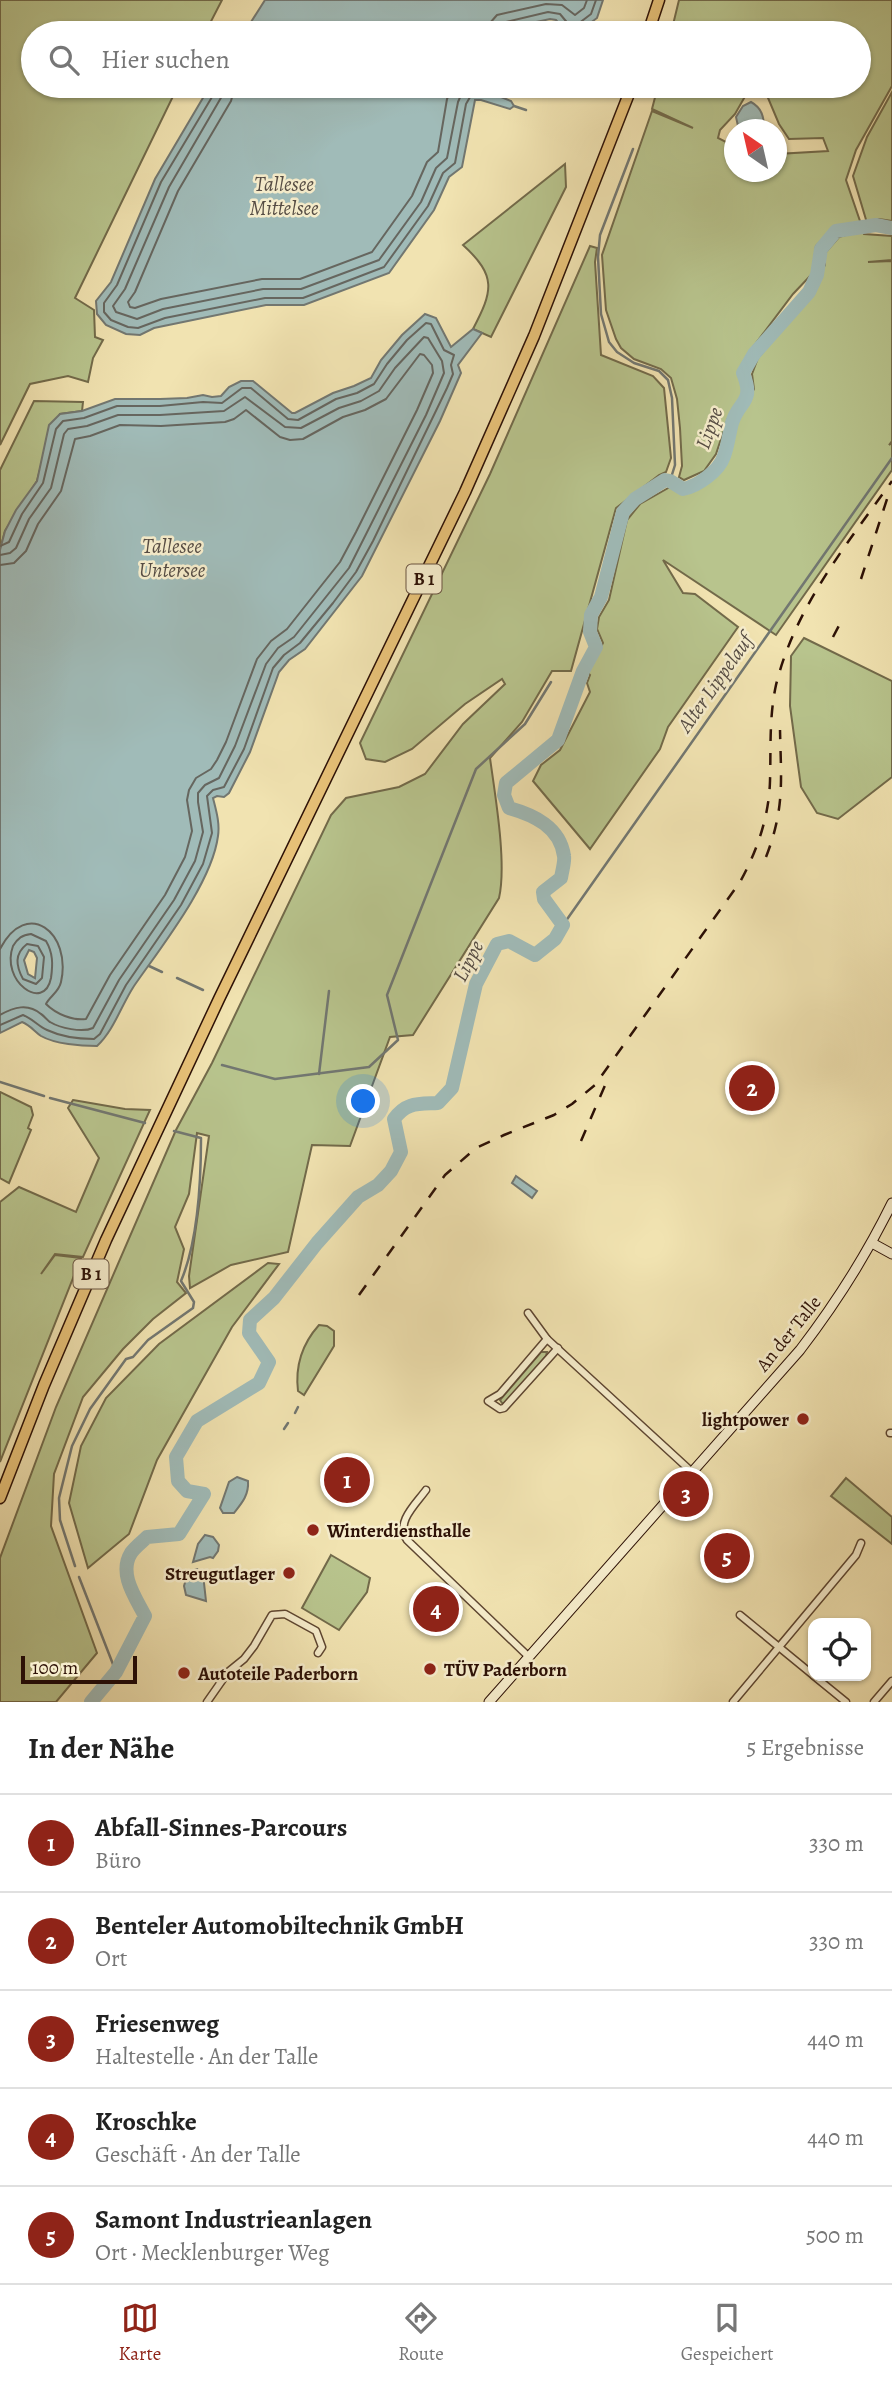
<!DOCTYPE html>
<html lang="de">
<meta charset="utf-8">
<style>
:root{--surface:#fff;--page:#f2f2f2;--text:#222;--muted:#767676;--line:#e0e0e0;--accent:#8f2418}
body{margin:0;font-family:Alegreya,serif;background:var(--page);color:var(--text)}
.controls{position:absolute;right:21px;bottom:21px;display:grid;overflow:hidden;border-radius:14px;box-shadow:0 2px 5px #0004}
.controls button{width:63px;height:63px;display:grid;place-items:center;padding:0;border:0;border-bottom:2px solid var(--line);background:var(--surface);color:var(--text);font:35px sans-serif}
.compass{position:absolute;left:724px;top:119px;width:63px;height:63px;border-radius:50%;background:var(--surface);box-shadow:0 2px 5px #0004;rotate:326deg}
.scale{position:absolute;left:21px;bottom:18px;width:116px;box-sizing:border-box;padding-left:7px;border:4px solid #2d1106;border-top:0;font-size:19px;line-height:24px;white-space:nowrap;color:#2d1106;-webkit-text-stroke:5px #f6edcc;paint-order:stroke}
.you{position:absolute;left:364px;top:1102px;width:24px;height:24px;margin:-18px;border:5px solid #fff;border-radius:50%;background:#1a73e8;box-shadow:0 0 0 10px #1a73e833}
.badge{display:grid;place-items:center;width:46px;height:46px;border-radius:50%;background:var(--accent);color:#fff;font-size:23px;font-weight:700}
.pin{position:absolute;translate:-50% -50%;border:4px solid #fff;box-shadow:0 2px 7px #0006}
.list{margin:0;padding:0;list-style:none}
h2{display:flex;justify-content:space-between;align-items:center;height:91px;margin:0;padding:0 28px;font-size:30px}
h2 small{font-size:23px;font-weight:400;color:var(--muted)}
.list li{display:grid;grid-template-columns:46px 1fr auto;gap:21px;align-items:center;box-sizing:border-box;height:98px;padding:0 28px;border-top:2px solid var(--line)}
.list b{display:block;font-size:26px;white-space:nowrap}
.list p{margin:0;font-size:23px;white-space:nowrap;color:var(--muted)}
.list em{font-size:23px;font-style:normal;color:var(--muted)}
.icon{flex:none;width:38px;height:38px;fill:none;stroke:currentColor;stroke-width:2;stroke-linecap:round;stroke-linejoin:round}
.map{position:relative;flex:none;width:892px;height:1702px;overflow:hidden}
.search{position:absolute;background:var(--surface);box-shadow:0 2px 5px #0004;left:21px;right:21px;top:21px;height:77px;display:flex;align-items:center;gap:18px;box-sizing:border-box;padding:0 24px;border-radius:38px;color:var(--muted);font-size:26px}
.sheet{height:581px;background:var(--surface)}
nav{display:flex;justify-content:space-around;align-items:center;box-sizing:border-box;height:98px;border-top:2px solid var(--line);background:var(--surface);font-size:19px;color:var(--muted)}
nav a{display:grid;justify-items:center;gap:4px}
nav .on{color:var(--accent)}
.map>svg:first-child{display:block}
.green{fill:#b8c48d;stroke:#726a4a;stroke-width:2}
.water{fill:#a0bbb8;stroke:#727771;stroke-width:2;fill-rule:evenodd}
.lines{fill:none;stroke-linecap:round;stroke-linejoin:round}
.shore{stroke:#66665f;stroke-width:2}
.stream{stroke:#727771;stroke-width:2.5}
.river{stroke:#a0bbb8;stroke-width:14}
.street-casing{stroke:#5e4631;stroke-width:9}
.secondary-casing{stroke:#2d1106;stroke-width:11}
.highway-casing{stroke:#2d1106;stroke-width:13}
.street{stroke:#f6edcc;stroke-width:6}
.secondary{stroke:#f6edcc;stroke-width:9}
.highway{stroke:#e8c278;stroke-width:10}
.rail{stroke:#2d1106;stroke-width:2.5;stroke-dasharray:12 12;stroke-linecap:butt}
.poi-dot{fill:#8f2418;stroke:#f6edcc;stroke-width:2.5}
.labels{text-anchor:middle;stroke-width:5;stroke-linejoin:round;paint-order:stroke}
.shield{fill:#f6edcc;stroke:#695341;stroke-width:2}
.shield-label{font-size:18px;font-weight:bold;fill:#2d1106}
.street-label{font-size:19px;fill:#2d1106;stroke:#f6edcc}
.poi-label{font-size:19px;font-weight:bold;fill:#2d1106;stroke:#f6edcc;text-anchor:start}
.water-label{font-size:21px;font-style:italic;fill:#554c44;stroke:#f6edcc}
</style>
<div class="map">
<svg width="892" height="1702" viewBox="0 0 892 1702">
<rect width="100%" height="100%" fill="#f1e3b1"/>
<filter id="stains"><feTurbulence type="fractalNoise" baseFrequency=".00286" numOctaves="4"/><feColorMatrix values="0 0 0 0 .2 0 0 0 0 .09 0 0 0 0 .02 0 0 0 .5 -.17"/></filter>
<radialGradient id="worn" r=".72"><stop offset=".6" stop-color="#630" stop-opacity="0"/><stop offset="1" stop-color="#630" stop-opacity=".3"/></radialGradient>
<g class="green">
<path d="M0,0H222L205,33H33V86H178L75,298L94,310L95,337L103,340L93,358L88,382L68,376L30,384L0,445Z"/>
<path d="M679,0H892V86L856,150L846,180L861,224L834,228L816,246L812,274L793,294L750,351L738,372L744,388L739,404L728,418L716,454L704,471L684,480L679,477L682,466L680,428L677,399L671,378L661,369L634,359L621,348L616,339L606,310L602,255L652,111L693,128L652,109L658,86H751L735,114L720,130L718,138L734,146V172H776L777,154L828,151L823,138L789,139L779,124L763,86H859V33H671Z"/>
<path d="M892,92V221L879,219L867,223L853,176L867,137Z"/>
<path d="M565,164L566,187L491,337L473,329C493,291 497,276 463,245Z"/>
<path d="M862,230L864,234L892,236V260L868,262L892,261V441L889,445L892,443V470L776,635L663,560L683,593L695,594L738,627L668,727L660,749L590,849L533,781L541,765L560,750L590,692L587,683L590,675L587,672L603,643L597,629L599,617L609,600L627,520L640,504L670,487L681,491L695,489L710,479L726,460L736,422L754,389L752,374L758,358L804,303L825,265V253L839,237Z"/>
<path d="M590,246L597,248L595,262L601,355L653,376L664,388L671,458L666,472L659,475L616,508L571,671H552L522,722L490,758C495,795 507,863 499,898L413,1035L390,1037L350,1146L312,1145L288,1252L231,1265L190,1288L189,1276L209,1136L197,1133L189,1194L175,1227L184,1249L177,1282L186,1293L153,1319L123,1349L83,1397L54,1474L51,1526L97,1653L56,1702H0V1558L56,1407L176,1130L212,1063L331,815L346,798L399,787L425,774L463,724L505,684L502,679L465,704L412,749L385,762L366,759L360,743L490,474Z"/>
<path d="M34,401L83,402L82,411L60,414L43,458L37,481L5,531L0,550V470Z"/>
<path d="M804,638L892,681V777L838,819L817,813L801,787L790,706L791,656Z"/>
<path d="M0,1092L31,1107L33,1115L28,1128L31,1130L9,1183L0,1178Z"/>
<path d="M73,1100L125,1109L150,1110L83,1257L55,1254L41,1274L55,1255L81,1258L0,1462V1202L19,1187L76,1212L99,1158L68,1108Z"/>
<path d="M268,1263L279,1264L232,1327L157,1460L129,1534L88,1568L69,1503L81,1446L106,1398L159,1344Z"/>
<path d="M319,1325L327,1326L334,1331V1346L304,1395L298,1391C295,1366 302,1344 319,1325Z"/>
<path d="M541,1352H547L546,1356L505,1404L502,1403L500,1400Z"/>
<path d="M846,1478L892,1517V1544L831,1496Z"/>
<path d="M331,1555L370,1578L367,1592L339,1630L302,1608Z"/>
</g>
<g class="water">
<path d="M265,0H603L597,18L577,33L565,31L556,20L550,19L504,29L502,33H244Z"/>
<path d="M210,86H479L481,89L511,101L514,106L510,109L481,100H475L462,167L449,177L434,210L389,273L304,305H266L154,328L140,335L126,334L106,325L97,314L96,301L111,282L155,179Z"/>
<path d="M751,102C762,108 764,117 764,129H745L738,126L736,117L743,106Z"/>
<path d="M425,314L436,318L451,347L473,329L482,333L458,365L461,373L440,421L362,576L305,649L289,660L279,672L250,752L229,793L224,797L217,796L213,798C216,810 220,823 218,836C212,883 161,947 134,986C121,1006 114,1030 97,1046C81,1046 55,1044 41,1036C34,1031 30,1025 22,1022L0,1033V550L5,531L16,510L37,481L49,425L60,414L82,411L115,399H160L187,398L203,395L212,397L221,396L229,387L241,381H253L292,413H295L333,393L354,386L371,378L381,360L402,335ZM29,950L34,952L37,958L35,978L28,974L24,960Z"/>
<path d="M516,1176L537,1191L532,1198L512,1183Z"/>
<path d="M237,1477L248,1481C249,1495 242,1503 234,1513H223L220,1508L229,1482Z"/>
<path d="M205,1535L213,1537L219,1545L218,1551L213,1558L210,1557L193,1562L198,1544Z"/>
<path d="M197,1569L203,1574L206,1601L186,1595L184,1586L188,1572Z"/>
</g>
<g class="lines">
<g class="shore">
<path d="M487,33L490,23L497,15L546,4L562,5L575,15L584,8L587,0"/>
<path d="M496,33L497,27L502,23L548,12L560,14L570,26L574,27L591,14L596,0"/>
<path d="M215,86V92L161,182L117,285L104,303V312L111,320L128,327L138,328L165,318L265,298H303L384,267L428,206L443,173L455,163L466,104L473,92V86"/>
<path d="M224,86L222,96L169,187L125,289L113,306L116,312L137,319L163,309L263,289H301L379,260L421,202L436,168L447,158L458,102L465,86"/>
<path d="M235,86L231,101L178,191L135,292L128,302L130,307L135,308L161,299L262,279H300L372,252L412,196L427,162L438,152L447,99L453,86"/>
<path d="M0,546L9,542L22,514L43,483L56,429L63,421L84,418L117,406H160L203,402L222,403L242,388H251L288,419L298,420L336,399L357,393L374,384L387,364L407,340L426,323L431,324L444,350L454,355L451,365L453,374L447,388L373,541L356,572L333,603L300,643L284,655L273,668L244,749L224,787L213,790L207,796L212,833L203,864L181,905L126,985L100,1034L94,1039C78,1039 62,1037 47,1030C38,1026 33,1019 23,1015L0,1025"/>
<path d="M0,555L10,553L16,548L29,519L51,488L64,434L68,429L87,426L118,415H160L224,411L245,397L285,427L301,428L339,408L361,401L379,391L395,368L424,337L428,338L442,361L444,373L426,415L349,568L294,637L278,648L266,664L235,746L219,778L205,785L198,793V802L203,832L195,861L174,900L119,980L93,1028C82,1033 60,1028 50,1022C48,1021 43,1015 41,1014C28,1003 14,1007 0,1015"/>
<path d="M0,565L14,563L26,551L38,524L61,491L75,439L90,436L120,425L161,426L225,422L234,419L246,410L280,437L290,440L303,439L343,417L365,410L386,399L420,354L424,355L432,365L433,373L417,410L356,532L340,562L317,591L287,629L271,641L257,659L226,742L217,760L211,769L196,778L189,790L187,800L192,831L185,857L165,895L110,975L86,1019C73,1021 56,1014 46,1004C50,996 59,992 61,982C72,933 27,897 0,949"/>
<path d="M31,934L46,941C53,953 53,964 51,978C44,1013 0,981 13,946C18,938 22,935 31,934Z"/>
<path d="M27,944L38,946L44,957L42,978L36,984L23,979C16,966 14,954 27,944Z"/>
</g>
<g class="stream">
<path d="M514,106L526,110"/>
<path d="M633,149L600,235L598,257L601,314L609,342L617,352L634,363L659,371L668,380L672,398L675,465L670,481"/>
<path d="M563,925L892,458"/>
<path d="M149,966L162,972"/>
<path d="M177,978L203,990"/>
<path d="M222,1065L275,1079L369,1067L398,1040L387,995L476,769L525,724L551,682"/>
<path d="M319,1074L329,991"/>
<path d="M0,1082L44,1096"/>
<path d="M50,1098L145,1123"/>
<path d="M295,1413L298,1407"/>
<path d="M284,1429L288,1423"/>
<path d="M75,1566L60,1520L59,1498L72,1446L90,1409L126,1359L133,1357L148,1340L193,1308L194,1302L181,1281C198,1241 201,1182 201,1138L174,1131"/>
<path d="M79,1577L116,1672"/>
</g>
<path class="river" d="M91,1702L116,1672L145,1616C136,1598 118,1574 131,1553C135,1547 142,1542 147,1537L179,1534L204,1494L187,1491L178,1481L176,1457L197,1421L259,1383L269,1362L249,1333L250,1320L274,1298L317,1243L358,1197L378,1185L391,1171L401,1152L394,1119C406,1102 418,1104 438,1103L452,1088L476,984L497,944L509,941L535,955L555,939L563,925L544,899L543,892L561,878C562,871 565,862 564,856C560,827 534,815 509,808L504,795L506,783L558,740L583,671L596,647L590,632L591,615L601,597L623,512L635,499L665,480L670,481L683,489C698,486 719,471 724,456C728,445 729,434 732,423C739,400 755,403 743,373L754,354L809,292L817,275L821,249L836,231L876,225L892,228"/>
<defs>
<g id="street">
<path d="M528,1313L547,1339L692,1472"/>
<path d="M547,1339L500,1394L488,1401L500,1409L504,1408L558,1348"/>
<path d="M890,1433H892"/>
<path d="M426,1490C416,1504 395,1522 407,1540L529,1657"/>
<path d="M740,1615L813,1675"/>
<path d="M814,1676L846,1702"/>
<path d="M207,1702L228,1672L244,1659L254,1646L272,1615L285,1614L316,1631L322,1647L318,1653"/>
<path d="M733,1702L856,1555L861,1543"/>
<path d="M874,1702L892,1681"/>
</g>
<g id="secondary">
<path d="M872,1243L892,1254"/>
<path d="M489,1702L800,1350C836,1303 866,1256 892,1203"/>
</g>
<g id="highway">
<path d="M648,33L659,0"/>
<path d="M0,1498L44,1385L106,1240L219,999L465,492L534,336L632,86"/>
</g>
</defs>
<use href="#street" class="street-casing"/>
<use href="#secondary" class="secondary-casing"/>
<use href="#highway" class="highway-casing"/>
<use href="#street" class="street"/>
<use href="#secondary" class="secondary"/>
<use href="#highway" class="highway"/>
<g class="rail">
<path d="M861,579L888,496"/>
<path d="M833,637L844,616"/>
<path d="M766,857C785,808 781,780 780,730"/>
<path d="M581,1141L609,1076"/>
<path d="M359,1295L445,1175L476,1148L504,1135L554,1115L572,1104L595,1085L740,882C757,851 769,817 770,781C771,748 769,717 776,685C795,607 847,544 892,481"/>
</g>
</g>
<g class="poi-dot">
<circle cx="803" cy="1419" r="7"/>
<circle cx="313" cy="1530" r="7"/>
<circle cx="289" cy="1573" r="7"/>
<circle cx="430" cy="1669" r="7"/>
<circle cx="184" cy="1673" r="7"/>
</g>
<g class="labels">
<g class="shield">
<rect x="406.5" y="564.5" width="35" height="29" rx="5"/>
<rect x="73.5" y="1259.5" width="35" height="29" rx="5"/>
</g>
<g class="shield-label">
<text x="424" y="585">B 1</text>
<text x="91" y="1280">B 1</text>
</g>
<g class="street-label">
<text transform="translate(788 1333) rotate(-51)" y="7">An der Talle</text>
</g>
<g class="poi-label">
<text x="789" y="1426" text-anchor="end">lightpower</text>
<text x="327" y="1537">Winterdiensthalle</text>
<text x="275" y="1580" text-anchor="end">Streugutlager</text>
<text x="444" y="1676">TÜV Paderborn</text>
<text x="198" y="1680">Autoteile Paderborn</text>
</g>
<g class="water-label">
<text x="284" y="191">Tallesee<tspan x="284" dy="24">Mittelsee</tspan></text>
<text transform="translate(709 428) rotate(-70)" y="7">Lippe</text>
<text x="172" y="553">Tallesee<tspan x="172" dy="24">Untersee</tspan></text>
<text transform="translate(715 683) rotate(-55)" y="7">Alter Lippelauf</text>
<text transform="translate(468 961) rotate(-63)" y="7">Lippe</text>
</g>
</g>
<rect width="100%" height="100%" filter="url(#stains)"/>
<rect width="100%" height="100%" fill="url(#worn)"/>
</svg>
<div class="controls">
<button><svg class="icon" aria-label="locate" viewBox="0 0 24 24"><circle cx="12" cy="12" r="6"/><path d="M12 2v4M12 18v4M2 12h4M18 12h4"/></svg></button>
</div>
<svg class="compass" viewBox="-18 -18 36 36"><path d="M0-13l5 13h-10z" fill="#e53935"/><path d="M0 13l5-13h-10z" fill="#767676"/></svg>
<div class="scale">100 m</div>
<div class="you"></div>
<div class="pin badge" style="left:347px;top:1480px">1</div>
<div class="pin badge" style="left:752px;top:1088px">2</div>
<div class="pin badge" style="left:686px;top:1494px">3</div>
<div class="pin badge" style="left:436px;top:1609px">4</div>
<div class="pin badge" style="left:727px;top:1556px">5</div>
<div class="search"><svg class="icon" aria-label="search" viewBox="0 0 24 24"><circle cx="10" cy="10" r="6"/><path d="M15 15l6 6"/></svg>Hier suchen</div>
</div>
<section class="sheet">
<h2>In der Nähe<small>5 Ergebnisse</small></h2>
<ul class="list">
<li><span class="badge">1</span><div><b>Abfall-Sinnes-Parcours</b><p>Büro</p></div><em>330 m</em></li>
<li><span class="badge">2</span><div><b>Benteler Automobiltechnik GmbH</b><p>Ort</p></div><em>330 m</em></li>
<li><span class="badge">3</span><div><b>Friesenweg</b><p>Haltestelle · An der Talle</p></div><em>440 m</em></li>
<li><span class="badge">4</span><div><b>Kroschke</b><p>Geschäft · An der Talle</p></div><em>440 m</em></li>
<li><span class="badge">5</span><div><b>Samont Industrieanlagen</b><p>Ort · Mecklenburger Weg</p></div><em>500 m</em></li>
</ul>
</section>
<nav>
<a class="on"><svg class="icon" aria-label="map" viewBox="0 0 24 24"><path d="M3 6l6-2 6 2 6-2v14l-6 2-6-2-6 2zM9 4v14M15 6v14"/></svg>Karte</a>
<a><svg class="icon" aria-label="directions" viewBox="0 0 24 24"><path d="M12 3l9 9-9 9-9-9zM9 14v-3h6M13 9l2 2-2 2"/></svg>Route</a>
<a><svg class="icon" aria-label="saved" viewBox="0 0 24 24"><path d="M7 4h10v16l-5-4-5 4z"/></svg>Gespeichert</a>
</nav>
